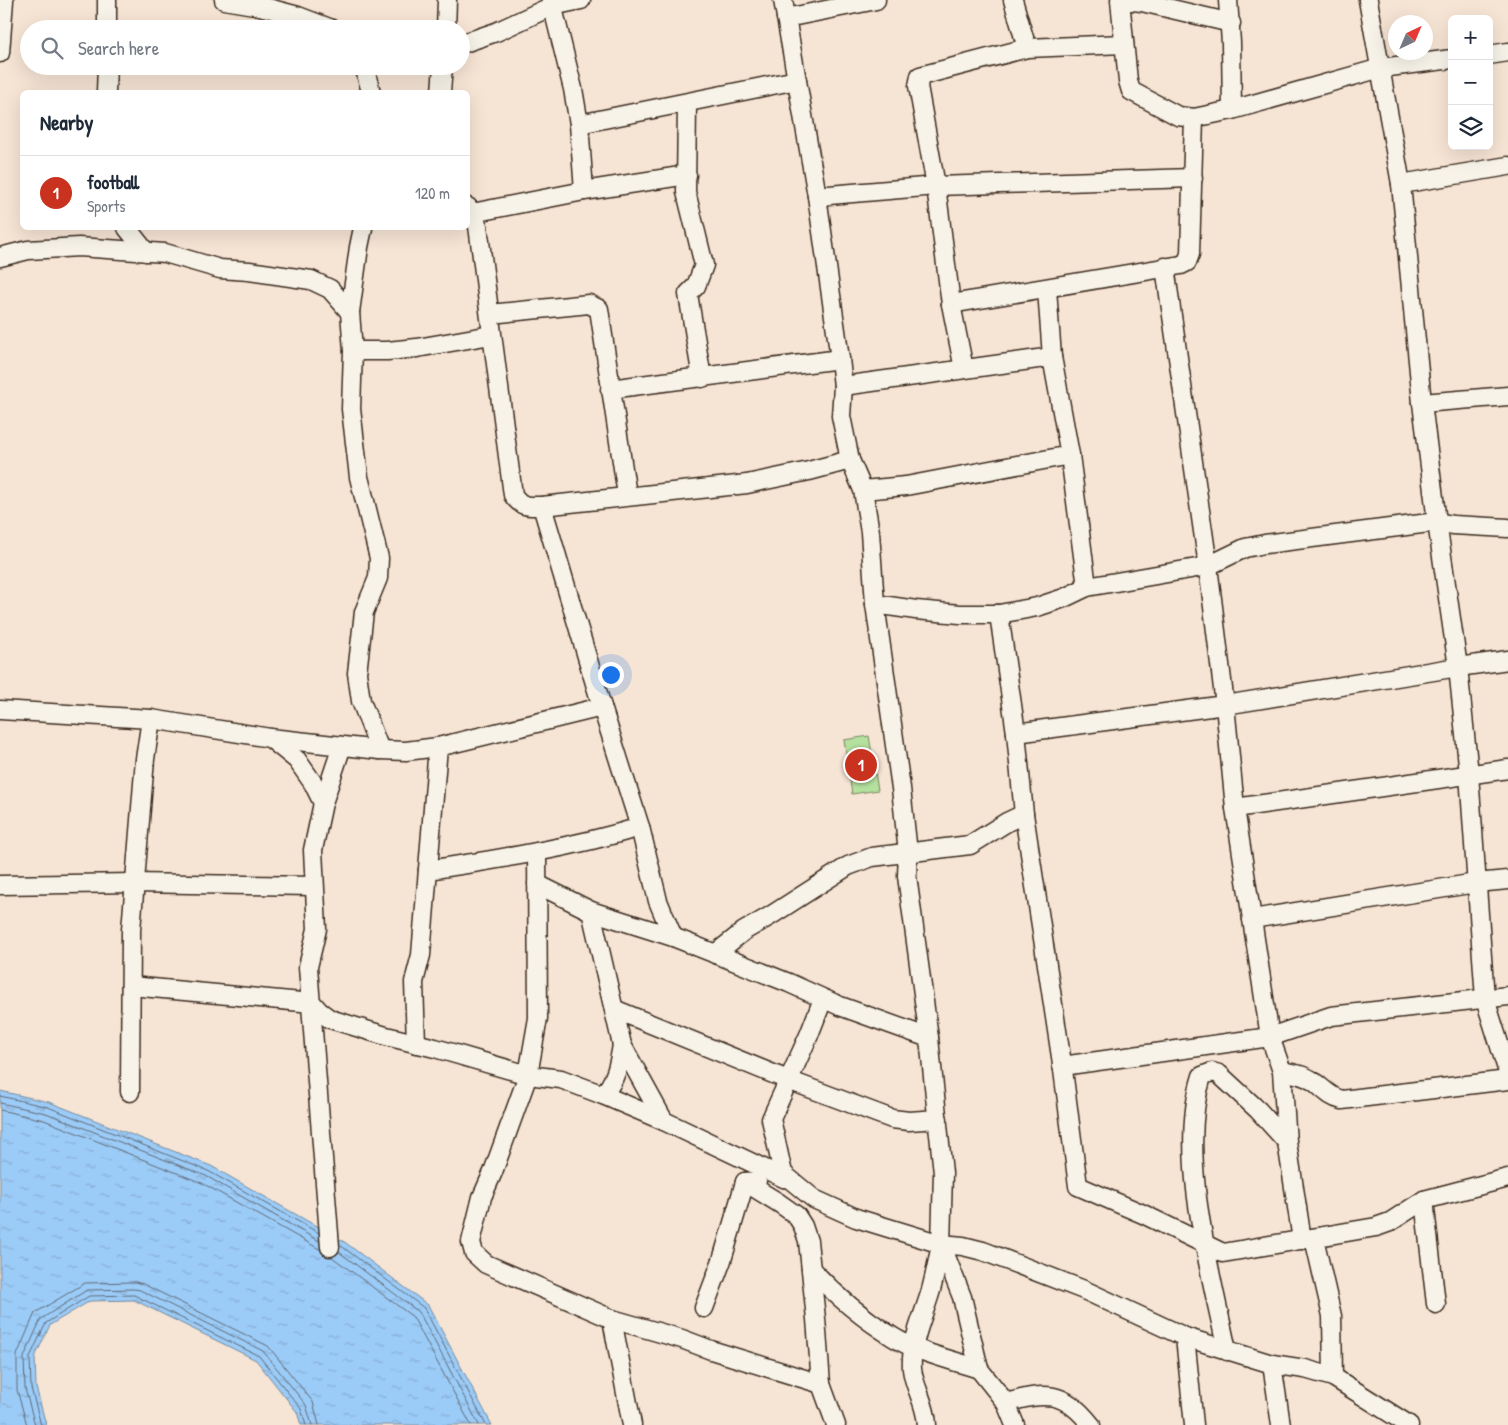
<!DOCTYPE html>
<meta charset="utf-8">
<style>
:root{--surface:#fff;--page:#f6f6f7;--text:#1f2937;--muted:#747a83;--line:#e0e1e3;--accent:#c8321e}
body{margin:0;font-family:"Patrick Hand",sans-serif;background:var(--page);color:var(--text)}
.controls{position:absolute;right:15px;top:15px;display:grid;overflow:hidden;border-radius:8px;box-shadow:0 5px 20px #0002}
.controls button{width:45px;height:45px;display:grid;place-items:center;padding:0;border:0;border-bottom:1px solid var(--line);background:var(--surface);color:var(--text);font:25px sans-serif}
.compass{position:absolute;left:1388px;top:15px;width:45px;height:45px;border-radius:50%;background:var(--surface);box-shadow:0 5px 20px #0002;rotate:44deg}
.you{position:absolute;left:610px;top:674px;width:18px;height:18px;margin:-12px;border:4px solid #fff;border-radius:50%;background:#1a73e8;box-shadow:0 0 0 8px #1a73e833}
.badge{display:grid;place-items:center;width:32px;height:32px;border-radius:50%;background:var(--accent);color:#fff;font-size:16px;font-weight:700}
.pin{position:absolute;translate:-50% -50%;border:2px solid #fff;box-shadow:0 1px 5px #0006}
.list{margin:0;padding:0;list-style:none}
h2{display:flex;justify-content:space-between;align-items:center;height:65px;margin:0;padding:0 20px;font-size:21px}
h2 small{font-size:16px;font-weight:400;color:var(--muted)}
.list li{display:grid;grid-template-columns:32px 1fr auto;gap:15px;align-items:center;box-sizing:border-box;height:75px;padding:0 20px;border-top:1px solid var(--line)}
.list b{display:block;font-size:19px;white-space:nowrap}
.list p{margin:0;font-size:16px;white-space:nowrap;color:var(--muted)}
.list em{font-size:16px;font-style:normal;color:var(--muted)}
.icon{flex:none;width:28px;height:28px;fill:none;stroke:currentColor;stroke-width:2;stroke-linecap:round;stroke-linejoin:round}
.map{position:relative;flex:none;width:1508px;height:1425px;overflow:hidden}
.search{position:absolute;background:var(--surface);box-shadow:0 5px 20px #0002;left:20px;top:20px;width:450px;height:55px;display:flex;align-items:center;gap:12px;box-sizing:border-box;padding:0 18px;border-radius:28px;color:var(--muted);font-size:19px}
.panel{position:absolute;background:var(--surface);box-shadow:0 5px 20px #0002;left:20px;top:90px;width:450px;height:140px;border-radius:8px}
.map>svg:first-child{display:block}
.garden{fill:#b5e19f;stroke:#78865e}
.water{fill:url(#water-ripples);stroke:#758ba0}
.lines{fill:none;stroke-linecap:round;stroke-linejoin:round}
.shore{stroke:#616a75;stroke-width:1}
.street-casing{stroke:#3b2a1e;stroke-width:21}
.street{stroke:#f7f3e8;stroke-width:18}
</style>
<div class="map">
<svg width="1508" height="1425" viewBox="0 0 1508 1425">
<defs>
<pattern id="water-ripples" width="26" height="14" patternUnits="userSpaceOnUse" patternTransform="scale(1.25)"><rect width="26" height="14" fill="#9bcbf7"/><path d="M2 4q2-2 4 0t4 0M15 11q2-2 4 0t4 0" fill="none" stroke="#86aed3"/></pattern>
</defs>
<rect width="100%" height="100%" fill="#f6e4d4"/>
<filter id="ink" filterUnits="userSpaceOnUse"><feTurbulence type="fractalNoise" baseFrequency=".02" numOctaves="2"/><feDisplacementMap in="SourceGraphic" scale="10" xChannelSelector="R" yChannelSelector="G"/><feConvolveMatrix kernelMatrix="1 2 1 2 8 2 1 2 1" color-interpolation-filters="sRGB"/></filter>
<g filter="url(#ink)">
<path class="garden" d="M869,736L878,790L852,794L844,740Z"/>
<path class="water" d="M0,1091L49,1102L211,1166L346,1243L428,1305L492,1425H301L297,1412L256,1360L134,1300L90,1301L50,1325L35,1357L36,1387L46,1425H0Z"/>
<g class="lines">
<g class="shore">
<path d="M0,1096L48,1107L208,1171L319,1233"/>
<path d="M0,1103L46,1113L206,1176L319,1241"/>
<path d="M0,1110L44,1120L202,1183L321,1250"/>
<path d="M340,1245L424,1308L486,1425"/>
<path d="M339,1252L419,1312L479,1425"/>
<path d="M332,1257L413,1317L471,1425"/>
<path d="M27,1425L17,1390V1355L35,1313L85,1283L135,1282L143,1284L268,1346L313,1402L319,1425"/>
<path d="M35,1425L25,1389L24,1357L41,1319L87,1290L134,1289L140,1290L263,1351L306,1405L312,1425"/>
<path d="M41,1425L31,1388L30,1357L46,1323L89,1296L134,1295L259,1356L301,1409L306,1425"/>
</g>
<defs>
<g id="street">
<path d="M224,0L260,6L298,16L332,29"/>
<path d="M551,0L573,89L579,124L584,191"/>
<path d="M783,0L817,196L840,359L843,386L841,416L850,460L863,490L870,532L875,604L901,788L908,853L907,876L929,1038L943,1173L941,1244L962,1297L979,1369L1006,1403L1015,1425"/>
<path d="M1013,0L1027,48"/>
<path d="M1120,0L1128,81L1131,91L1178,116L1194,118L1232,110L1381,68L1452,59"/>
<path d="M1123,0L1142,2L1231,23"/>
<path d="M1228,0L1231,43L1232,110"/>
<path d="M1368,0L1401,184L1422,403L1437,522L1458,667L1469,774L1485,999L1508,1072"/>
<path d="M786,18L876,0"/>
<path d="M107,29V0"/>
<path d="M446,29L447,0"/>
<path d="M461,44L496,32L552,6L581,0"/>
<path d="M0,53L4,0"/>
<path d="M1489,55L1508,52"/>
<path d="M364,66L371,92"/>
<path d="M106,92L107,66"/>
<path d="M441,92L443,66"/>
<path d="M687,103L686,192L704,265L696,286L688,294L702,378"/>
<path d="M579,124L797,80"/>
<path d="M1401,184L1508,166"/>
<path d="M817,196L936,186L1193,178"/>
<path d="M468,207L478,226L513,495C522,508 528,506 542,506L747,484L809,471L850,460"/>
<path d="M472,213L584,191L687,175"/>
<path d="M127,228L146,252"/>
<path d="M363,228L359,247L350,312L353,351L351,409L359,477L379,558L378,578L364,612L357,673L361,701L380,750"/>
<path d="M0,257L28,250L79,247L165,253L220,269L249,271L311,280L330,289L350,312"/>
<path d="M1165,267L1208,566L1225,705L1235,808L1270,1037L1282,1071L1287,1142L1302,1240"/>
<path d="M1047,289L1052,357L1070,455L1087,587"/>
<path d="M951,304L1181,265L1187,262L1190,254L1194,118"/>
<path d="M490,314L589,304L599,309L627,495"/>
<path d="M353,351H387L417,348L491,335"/>
<path d="M964,369L951,304L936,186L918,86L920,76L1027,48L1124,44"/>
<path d="M843,386L1052,357"/>
<path d="M610,389L840,359"/>
<path d="M1422,403L1508,396"/>
<path d="M863,490L906,486L1070,455"/>
<path d="M542,506L602,707L640,827L658,901L673,937L789,983L840,1006L929,1038"/>
<path d="M875,604L916,610L960,614H999L1037,607L1064,598L1087,587L1208,566L1245,548L1265,544L1437,522L1453,525L1508,528"/>
<path d="M999,614L1016,733L1024,814L1063,1070L1078,1186L1143,1214L1223,1253L1376,1227L1390,1222L1424,1200L1508,1178"/>
<path d="M0,710L151,719L270,738L380,750L406,751L438,747L602,707"/>
<path d="M1016,733L1225,705L1458,667L1508,660"/>
<path d="M270,738L297,760L313,783L323,803"/>
<path d="M1235,808L1508,769"/>
<path d="M537,852L538,1018L528,1075L493,1172L482,1197L471,1242L474,1253L486,1264L612,1319L682,1339L711,1350L821,1384"/>
<path d="M428,870C500,859 571,848 640,827"/>
<path d="M537,884L591,911L673,937"/>
<path d="M0,885L134,883L314,886"/>
<path d="M591,911L622,1045L664,1121"/>
<path d="M1252,919L1476,883L1508,880"/>
<path d="M715,954L744,931L770,916L848,866L872,857L970,845L1007,822L1024,814"/>
<path d="M131,986L312,1003L319,1011L330,1019L386,1036L435,1048L528,1075L561,1079L603,1095L664,1121L784,1178L786,1176L814,1199L856,1218L941,1244"/>
<path d="M614,1009L788,1080L892,1119L909,1121L938,1119"/>
<path d="M416,1044L414,982L421,955L438,747"/>
<path d="M1062,1066L1270,1037L1331,1016L1508,996"/>
<path d="M1282,1071C1293,1073 1304,1075 1313,1081C1323,1088 1329,1097 1342,1100L1508,1080"/>
<path d="M130,1092L131,930L145,759L151,719"/>
<path d="M603,1095C616,1080 619,1064 622,1045"/>
<path d="M784,1178L771,1119L809,1035L823,999"/>
<path d="M745,1182L779,1203L796,1215L803,1226L808,1241L816,1319L821,1384L836,1425"/>
<path d="M1424,1200L1436,1304"/>
<path d="M1314,1238L1332,1316L1333,1377"/>
<path d="M330,1247L308,967L317,929L313,850L323,803L342,746"/>
<path d="M811,1269C835,1295 862,1318 893,1337C917,1352 952,1360 979,1369"/>
<path d="M704,1308L722,1260L745,1182L757,1181"/>
<path d="M612,1319L632,1425"/>
<path d="M1185,1337L1194,1425"/>
<path d="M1227,1351C1211,1272 1177,1154 1202,1076L1212,1072L1219,1074L1258,1110L1287,1142"/>
<path d="M1272,1364L1281,1425"/>
<path d="M1006,1403C1045,1392 1064,1390 1091,1425"/>
<path d="M927,1425C926,1403 914,1388 912,1369C910,1342 924,1315 931,1290C935,1275 938,1260 941,1244L963,1246L983,1251L1084,1290L1185,1337L1272,1364L1305,1369L1333,1377L1409,1425"/>
</g>
</defs>
<use href="#street" class="street-casing"/>
<use href="#street" class="street"/>
</g>
</g>
</svg>
<div class="controls">
<button>+</button>
<button>−</button>
<button><svg class="icon" aria-label="layers" viewBox="0 0 24 24"><path d="M12 4l9 5-9 5-9-5zM3 14l9 5 9-5"/></svg></button>
</div>
<svg class="compass" viewBox="-18 -18 36 36"><path d="M0-13l5 13h-10z" fill="#e53935"/><path d="M0 13l5-13h-10z" fill="#747a83"/></svg>
<div class="you"></div>
<div class="pin badge" style="left:861px;top:765px">1</div>
<div class="search"><svg class="icon" aria-label="search" viewBox="0 0 24 24"><circle cx="10" cy="10" r="6"/><path d="M15 15l6 6"/></svg>Search here</div>
<section class="panel">
<h2>Nearby<small></small></h2>
<ul class="list">
<li><span class="badge">1</span><div><b>football</b><p>Sports</p></div><em>120 m</em></li>
</ul>
</section>
</div>
